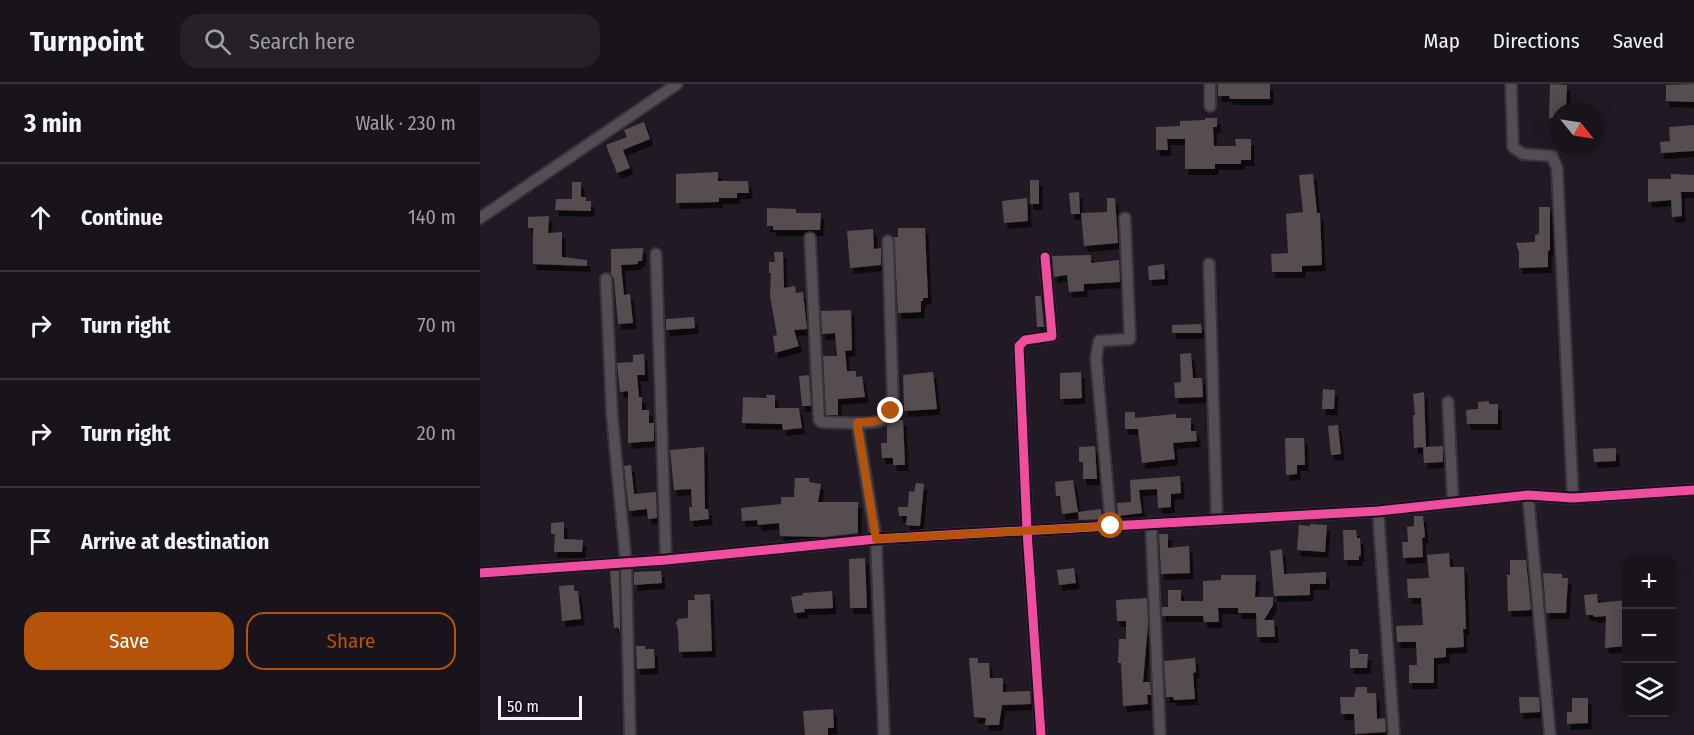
<!DOCTYPE html>
<meta charset="utf-8">
<style>
:root{--surface:#19141b;--page:#262128;--text:#f1f3f6;--muted:#9f9ea3;--line:#37333a;--accent:#b45309}
body{margin:0;font-family:"Fira Sans Condensed",sans-serif;background:var(--page);color:var(--text)}
.controls{position:absolute;right:18px;bottom:18px;display:grid;overflow:hidden;border-radius:12px;box-shadow:0 3px 15px #0003}
.controls button{width:54px;height:54px;display:grid;place-items:center;padding:0;border:0;border-bottom:2px solid var(--line);background:var(--surface);color:var(--text);font:30px sans-serif}
.compass{position:absolute;left:1070px;top:18px;width:54px;height:54px;border-radius:50%;background:var(--surface);box-shadow:0 3px 15px #0003;rotate:120deg}
.scale{position:absolute;left:18px;bottom:15px;width:84px;box-sizing:border-box;padding-left:6px;border:3px solid #f8f1fc;border-top:0;font-size:16px;line-height:21px;white-space:nowrap;color:#f8f1fc;-webkit-text-stroke:4px #180e1d;paint-order:stroke}
.stop{position:absolute;width:18px;height:18px;margin:-14px;border:4px solid #b45309;border-radius:50%;background:#fff}
.stop.end{background:#b45309;border-color:#fff;box-shadow:0 2px 6px #0008}
.list{margin:0;padding:0;list-style:none}
h2{display:flex;justify-content:space-between;align-items:center;height:78px;margin:0;padding:0 24px;font-size:26px}
h2 small{font-size:20px;font-weight:400;color:var(--muted)}
.list li{display:grid;grid-template-columns:39px 1fr auto;gap:18px;align-items:center;box-sizing:border-box;height:108px;padding:0 24px;border-top:2px solid var(--line)}
.list b{display:block;font-size:22px;white-space:nowrap}
.list em{font-size:20px;font-style:normal;color:var(--muted)}
.actions{display:flex;gap:12px;padding:18px 24px}
.actions a{flex:1;padding:14px 0;border:2px solid var(--accent);border-radius:18px;text-align:center;font-size:21px;color:var(--accent)}
.actions .main{background:var(--accent);color:#fff}
.icon{flex:none;width:33px;height:33px;fill:none;stroke:currentColor;stroke-width:2;stroke-linecap:round;stroke-linejoin:round}
.map{position:relative;flex:none;width:1214px;height:651px;overflow:hidden}
header{display:flex;align-items:center;gap:36px;box-sizing:border-box;height:84px;padding:0 30px;background:var(--surface);border-bottom:2px solid var(--line)}
header strong{font-size:28px}
nav{display:flex;gap:33px;margin-inline-start:auto;font-size:21px}
.search{width:420px;height:54px;background:var(--page);display:flex;align-items:center;gap:15px;box-sizing:border-box;padding:0 21px;border-radius:18px;color:var(--muted);font-size:22px}
main{display:flex}
aside{flex:1;background:var(--surface)}
.map>svg:first-child{display:block}
.building{fill:#554e50;filter:url(#shadow)}
.lines{fill:none;stroke-linecap:round;stroke-linejoin:round}
.minor-casing{stroke:#38343b;stroke-width:14}
.minor{stroke:#524e54;stroke-width:10}
.cycleway-casing{stroke:#180e1d;stroke-width:13}
.cycleway{stroke:#ef4d9e;stroke-width:9}
.route{stroke:#b45309;stroke-width:8}
</style>
<header>
<strong>Turnpoint</strong>
<div class="search"><svg class="icon" aria-label="search" viewBox="0 0 24 24"><circle cx="10" cy="10" r="6"/><path d="M15 15l6 6"/></svg>Search here</div>
<nav><a>Map</a><a>Directions</a><a>Saved</a></nav>
</header>
<main>
<aside>
<h2>3 min<small>Walk · 230 m</small></h2>
<ul class="list">
<li><svg class="icon" aria-label="ahead" viewBox="0 0 24 24"><path d="M12 20V5M6 11l6-6 6 6"/></svg><div><b>Continue</b></div><em>140 m</em></li>
<li><svg class="icon" aria-label="right" viewBox="0 0 24 24"><path d="M7 20v-9h11M14 6l5 5-5 5"/></svg><div><b>Turn right</b></div><em>70 m</em></li>
<li><svg class="icon" aria-label="right" viewBox="0 0 24 24"><path d="M7 20v-9h11M14 6l5 5-5 5"/></svg><div><b>Turn right</b></div><em>20 m</em></li>
<li><svg class="icon" aria-label="arrive" viewBox="0 0 24 24"><path d="M6 21V4h12l-3 4 3 4H6"/></svg><div><b>Arrive at destination</b></div></li>
</ul>
<div class="actions"><a class="main">Save</a><a>Share</a></div>
</aside>
<div class="map">
<svg width="1214" height="651" viewBox="0 0 1214 651">
<defs>
<filter id="shadow"><feDropShadow dx="3.5" dy="6" stdDeviation="0" flood-color="#0009"/></filter>
</defs>
<rect width="100%" height="100%" fill="#211a24"/>
<g class="building">
<path d="M738,0H790V15H750L749,12H738Z"/>
<path d="M1070,0L1087,1L1086,27H1079V34H1069Z"/>
<path d="M1214,0V18L1186,17V1Z"/>
<path d="M725,34H737V43H733L734,62H756L755,55H771V76H761V80H735V85H705V55H687L688,66H676V43L700,42V37L725,36Z"/>
<path d="M164,38L170,55L143,66L150,84L137,89L126,61L147,53L144,46Z"/>
<path d="M1214,41V67L1181,69L1180,58L1190,57L1189,43Z"/>
<path d="M238,88V97H268L269,109H257V114H239V118L196,119V90Z"/>
<path d="M833,90L837,129H840L842,181L822,182V188H792L791,170L808,169L806,130L823,128L819,91Z"/>
<path d="M1191,90L1214,91V108H1201L1202,132L1192,133L1191,116L1168,118V95H1191Z"/>
<rect x="550" y="96" width="9" height="24"/>
<path d="M92,98H101V113H106V117H111V127L75,126L76,115H92Z"/>
<path d="M599,108L600,130H591L589,109Z"/>
<path d="M547,114L548,137L524,139L522,117Z"/>
<path d="M627,114H635L638,159L604,162L601,129L627,128Z"/>
<path d="M1059,123H1070V166L1068,167V183L1039,184V168L1036,159L1055,158V151L1059,150Z"/>
<path d="M287,124L316,125V129H341L340,146H293V142H287Z"/>
<path d="M69,132L68,149L82,148V173L107,176V182L53,180V144H48V133Z"/>
<path d="M418,144H445L448,214H443V217H441V228L418,229L414,153H418Z"/>
<path d="M393,145L394,165L401,164V181L370,184L367,147Z"/>
<path d="M163,164L162,177H158V180L141,181L144,211L150,210L153,239L138,240L134,195L131,190V165Z"/>
<path d="M294,168H303L304,204L315,202L316,209L323,208L327,245L314,246L319,262L295,269L293,252L297,251L290,212L291,189H289V178H295Z"/>
<path d="M611,171V179L639,176L640,198L604,200V207L589,208L587,191L574,193L572,172Z"/>
<path d="M684,180L685,195L669,196L668,182Z"/>
<path d="M555,212H561L564,243H557Z"/>
<path d="M371,226L372,266L365,267L367,287H376V293L382,292L385,313L358,315V331H346L343,272H357L355,249L342,250L341,227Z"/>
<path d="M214,233L215,244L186,246V235Z"/>
<path d="M721,240L722,249H692V241Z"/>
<path d="M711,269L713,294H722L723,313L695,314L694,299L701,298L700,270Z"/>
<path d="M164,270L165,291H157L159,313H162V326H169V339H174V357L148,359V307L140,308L137,279L153,278V271Z"/>
<path d="M453,288L457,325L424,327L423,291Z"/>
<path d="M601,288L602,314L580,315V289Z"/>
<path d="M329,291L331,322H322L319,292Z"/>
<path d="M843,305L855,306L854,325H842Z"/>
<path d="M944,308L946,363L963,362V378L944,379L943,363L934,364L933,331H935L933,310Z"/>
<path d="M286,311H295V324H319L322,344L303,346L302,340L262,339L263,313L287,314Z"/>
<path d="M1009,317V320H1018V340H987L986,326L998,325V318Z"/>
<path d="M645,328H655V334L696,330V334H711V347H716L717,357L693,359L695,375L662,379L658,345H645Z"/>
<path d="M414,336H423L425,381H413V374H402L401,359H407V342Z"/>
<path d="M858,341L861,370L851,371L848,342Z"/>
<path d="M805,354H824L825,381H817V390L806,391Z"/>
<path d="M615,362L617,395H603V378H599V363Z"/>
<path d="M224,363L225,425H228L229,435L210,437L209,423H212L211,405L194,406L190,366Z"/>
<path d="M1136,364V377L1114,378L1113,365Z"/>
<path d="M151,381L154,410L176,408L177,434L168,435L167,425L149,427L144,382Z"/>
<path d="M700,392L701,409L691,410V423L678,424L677,405L659,406L662,429L638,432L637,419L651,418L650,396Z"/>
<path d="M315,394H329V398L341,400L338,418H378V449L345,453L300,452L299,439L278,441L277,436L262,437L261,424L301,420V413H314Z"/>
<path d="M593,396L598,428L582,430L580,412H576L575,398Z"/>
<path d="M436,399L444,400L440,442L426,441L427,432H419L418,423H428L429,407L434,408Z"/>
<path d="M621,425L622,435L599,436L598,428Z"/>
<path d="M934,432H943L945,453L942,454L943,473L923,474L922,458H928L927,443L934,442Z"/>
<path d="M84,438V455L103,456L102,468H74L75,450H71V439Z"/>
<path d="M830,440L847,441L845,468L817,466L819,441L830,442Z"/>
<path d="M863,446H876L877,454H880L881,471L879,472V476H864Z"/>
<path d="M679,450H688V464L709,462L710,489L681,490Z"/>
<path d="M802,465L804,490L846,488V500H830V511L794,512L790,467Z"/>
<path d="M969,469L970,483H984L986,545H983L984,563L966,564V573L954,574V599H929V581H937L936,558H917L916,542L943,541L941,514H928L927,495L949,494L947,471Z"/>
<path d="M385,474L387,524H370L369,475Z"/>
<path d="M1030,476H1046L1051,526L1028,527L1027,491H1030Z"/>
<path d="M594,484L596,499L579,501L577,486Z"/>
<path d="M130,487H139L140,549L138,543L134,544Z"/>
<path d="M181,487L182,499L154,501V488Z"/>
<path d="M1063,489L1082,490V494H1088L1086,529H1066Z"/>
<path d="M741,491H776L775,513H793V521L784,536H794L795,553H777L776,529H758V524H738L739,538H724L723,532H682V523H688V506H701V517H723V497L741,496Z"/>
<path d="M94,501V507H98L101,535L82,537L79,502Z"/>
<path d="M352,507L353,524L324,525L325,528L314,529L311,513L323,511V509Z"/>
<path d="M230,510L232,567L199,568L198,545L196,539L198,535L208,534V516H215L214,511Z"/>
<path d="M1117,510L1118,519L1146,516V562L1125,564L1126,532L1114,533L1113,531H1106L1104,511Z"/>
<path d="M667,514L668,541L663,598H670L671,611H667L668,620L643,622L641,579H638L639,555H646V537H637L636,516Z"/>
<path d="M156,562H165V565H174L175,584L157,585Z"/>
<path d="M870,565H878L879,570H888L887,584H870Z"/>
<path d="M489,574H498V579H509L510,594H523V608L550,607L551,620L522,621L519,641H505L506,634L494,633Z"/>
<path d="M715,574L716,588L713,589L715,615L694,616L693,613H686L684,577Z"/>
<path d="M876,603H887V609H896L897,635L905,634L906,648L875,650L874,630H861L860,613H874Z"/>
<path d="M1039,613H1059L1060,628L1040,629Z"/>
<path d="M1092,614H1108V639L1087,640V628H1092Z"/>
<path d="M353,625L354,644H348V651H325L323,627Z"/>
</g>
<g class="lines">
<defs>
<g id="minor">
<path d="M730,0V22"/>
<path d="M1031,0L1033,63L1043,70L1072,72L1077,84L1093,414"/>
<path d="M0,134L197,0"/>
<path d="M330,154L339,336L341,338C357,338 393,343 406,334C410,331 412,326 413,321L408,157"/>
<path d="M176,170L186,476"/>
<path d="M729,180L737,437"/>
<path d="M126,195L132,331L146,479L150,651"/>
<path d="M968,318L973,418"/>
<path d="M377,339L396,455L404,651"/>
<path d="M1048,411L1070,651"/>
<path d="M898,427L914,651"/>
<path d="M671,439L680,651"/>
<path d="M631,442L616,274L619,257L650,255L645,134"/>
<path d="M0,489L186,476L396,455L898,427L1048,411L1093,414L1214,406"/>
<path d="M561,651L547,447L539,262L545,256L572,252L565,173"/>
</g>
</defs>
<use href="#minor" class="minor-casing"/>
<use href="#minor" class="minor"/>
<defs>
<g id="cycleway">
<path d="M0,489L186,476L396,455L898,427L1048,411L1093,414L1214,406"/>
<path d="M561,651L547,447L539,262L545,256L572,252L565,173"/>
</g>
</defs>
<use href="#cycleway" class="cycleway-casing"/>
<use href="#cycleway" class="cycleway"/>
</g>
<g class="lines">
<path class="route" d="M411,327C404,339 389,337 377,339L396,455L631,442"/>
</g>
</svg>
<div class="controls">
<button>+</button>
<button>−</button>
<button><svg class="icon" aria-label="layers" viewBox="0 0 24 24"><path d="M12 4l9 5-9 5-9-5zM3 14l9 5 9-5"/></svg></button>
</div>
<svg class="compass" viewBox="-18 -18 36 36"><path d="M0-13l5 13h-10z" fill="#e53935"/><path d="M0 13l5-13h-10z" fill="#9f9ea3"/></svg>
<div class="scale">50 m</div>
<div class="stop" style="left:631px;top:442px"></div>
<div class="stop end" style="left:411px;top:327px"></div>
</div>
</main>
